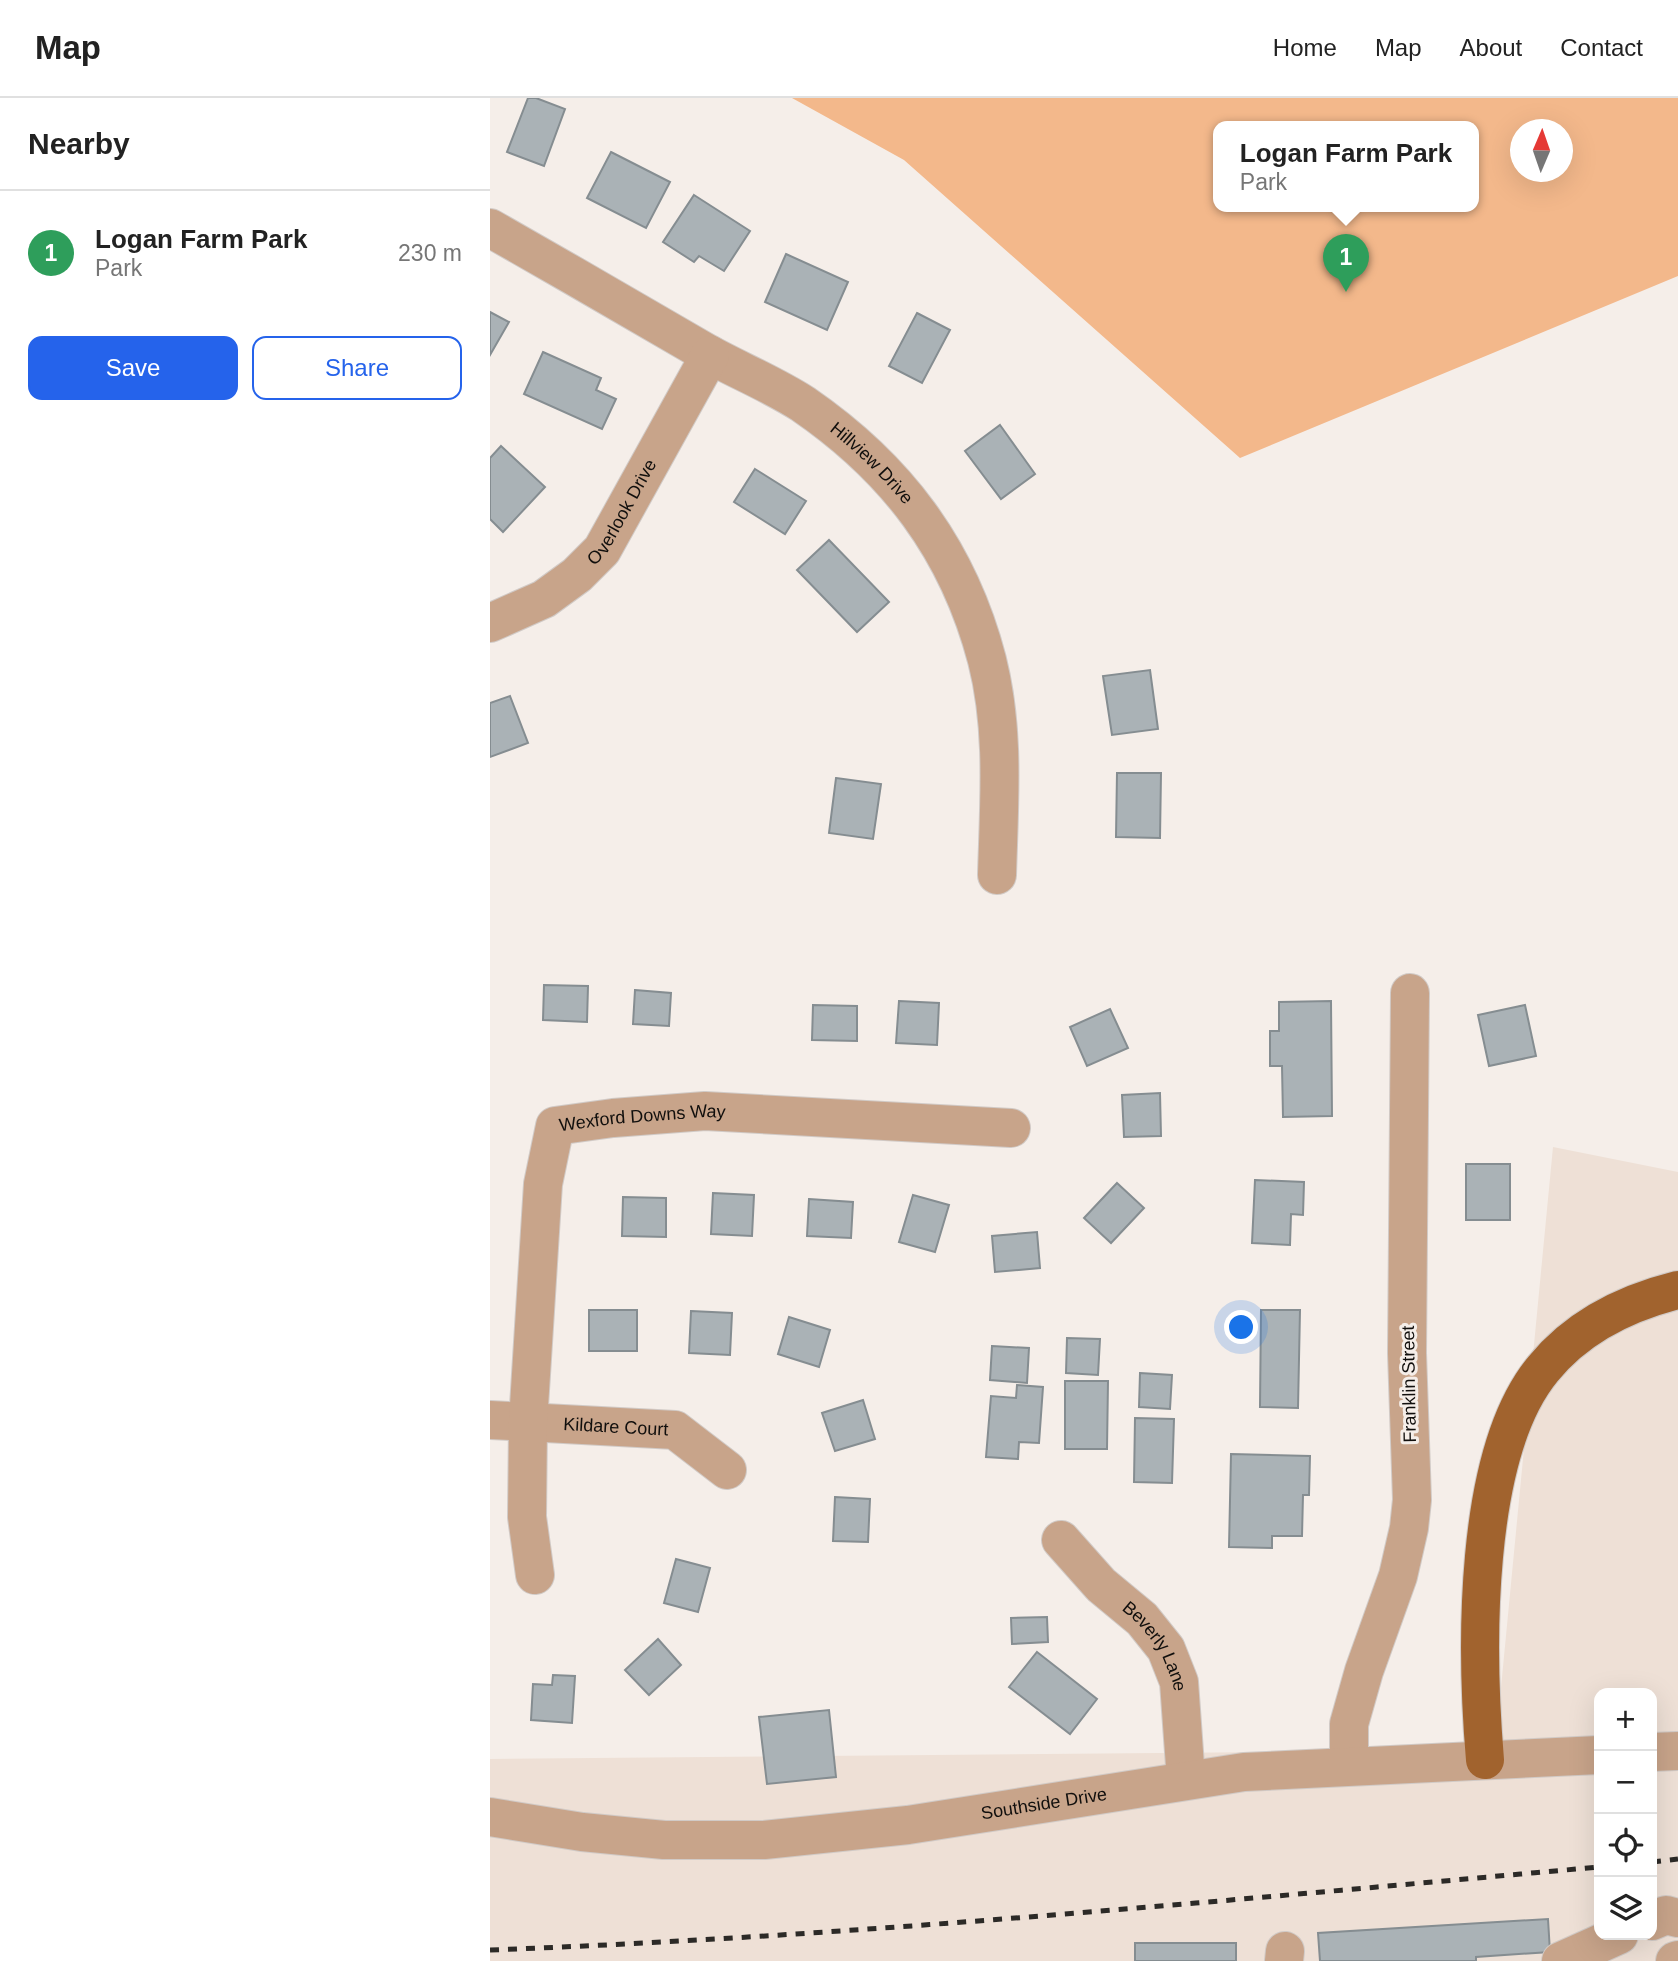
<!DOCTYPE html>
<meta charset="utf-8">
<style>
:root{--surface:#fff;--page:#f6f6f6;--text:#222;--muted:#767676;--line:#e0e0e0;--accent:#2563eb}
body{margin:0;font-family:Helvetica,sans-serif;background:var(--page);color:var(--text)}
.controls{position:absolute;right:21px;bottom:21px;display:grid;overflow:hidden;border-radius:14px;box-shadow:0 7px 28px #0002}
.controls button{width:63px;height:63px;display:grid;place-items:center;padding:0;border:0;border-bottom:2px solid var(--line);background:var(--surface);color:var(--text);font:35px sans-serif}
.compass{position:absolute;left:1020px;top:21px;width:63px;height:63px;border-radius:50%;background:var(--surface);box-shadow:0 7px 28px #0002;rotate:2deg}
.you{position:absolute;left:752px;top:1230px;width:24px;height:24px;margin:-18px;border:5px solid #fff;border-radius:50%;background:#1a73e8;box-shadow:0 0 0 10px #1a73e833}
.badge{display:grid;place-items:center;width:46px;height:46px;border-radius:50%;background:var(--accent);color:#fff;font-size:23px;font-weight:700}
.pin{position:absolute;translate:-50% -58px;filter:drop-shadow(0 2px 4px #0008)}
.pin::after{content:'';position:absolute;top:37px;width:24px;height:21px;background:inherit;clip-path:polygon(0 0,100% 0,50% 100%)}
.popup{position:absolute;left:723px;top:23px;width:266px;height:91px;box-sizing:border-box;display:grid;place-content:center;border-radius:14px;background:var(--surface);filter:drop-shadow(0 2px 5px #0005);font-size:23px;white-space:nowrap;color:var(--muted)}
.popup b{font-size:26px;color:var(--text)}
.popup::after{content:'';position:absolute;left:50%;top:100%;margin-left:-14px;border:14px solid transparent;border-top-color:var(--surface)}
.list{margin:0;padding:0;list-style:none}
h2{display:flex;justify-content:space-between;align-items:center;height:91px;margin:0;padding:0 28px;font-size:30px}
h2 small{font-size:23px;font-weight:400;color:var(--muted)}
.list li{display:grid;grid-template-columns:46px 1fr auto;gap:21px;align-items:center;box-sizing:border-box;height:126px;padding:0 28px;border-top:2px solid var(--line)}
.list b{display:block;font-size:26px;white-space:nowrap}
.list p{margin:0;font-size:23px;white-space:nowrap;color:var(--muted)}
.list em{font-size:23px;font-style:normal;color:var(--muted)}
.actions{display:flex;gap:14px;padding:21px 28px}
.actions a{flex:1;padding:16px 0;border:2px solid var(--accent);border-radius:14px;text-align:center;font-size:24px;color:var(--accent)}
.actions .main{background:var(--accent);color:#fff}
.icon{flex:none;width:38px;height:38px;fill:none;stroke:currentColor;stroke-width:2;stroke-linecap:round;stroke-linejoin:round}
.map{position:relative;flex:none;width:1188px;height:1863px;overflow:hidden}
header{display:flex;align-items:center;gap:42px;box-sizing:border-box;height:98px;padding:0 35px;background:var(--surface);border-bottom:2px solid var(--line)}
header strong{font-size:33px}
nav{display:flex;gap:38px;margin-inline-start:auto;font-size:24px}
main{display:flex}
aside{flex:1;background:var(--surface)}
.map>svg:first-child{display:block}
.built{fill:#eee0d6;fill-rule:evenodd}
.green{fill:#f3b88b;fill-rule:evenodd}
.building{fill:#aab2b6;stroke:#858d91;stroke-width:2}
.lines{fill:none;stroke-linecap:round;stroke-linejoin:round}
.minor-casing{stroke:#d1cac6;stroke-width:40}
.major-casing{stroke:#d1cac6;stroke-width:40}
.minor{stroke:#c8a48a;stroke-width:38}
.major{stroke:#a1632e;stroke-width:38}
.rail{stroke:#2c2a27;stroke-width:5;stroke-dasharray:9 9;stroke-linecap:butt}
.labels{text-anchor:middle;stroke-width:6;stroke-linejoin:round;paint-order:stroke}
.street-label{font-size:18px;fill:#110f0d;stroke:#f5eee9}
</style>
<header>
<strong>Map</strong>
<nav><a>Home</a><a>Map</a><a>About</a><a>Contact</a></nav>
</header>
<main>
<aside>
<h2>Nearby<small></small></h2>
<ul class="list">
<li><span class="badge" style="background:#2e9e5b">1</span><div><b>Logan Farm Park</b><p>Park</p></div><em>230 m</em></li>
</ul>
<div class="actions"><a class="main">Save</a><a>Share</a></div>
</aside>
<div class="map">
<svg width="1188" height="1863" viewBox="0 0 1188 1863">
<rect width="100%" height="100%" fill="#f5eee9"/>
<path class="built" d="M1063,1049L1188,1074V1863H0V1661L1005,1652ZM1109,1595H1162V1837H1109Z"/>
<path class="green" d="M302,0H1188V178L750,360L414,62ZM728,28H984V108H728ZM1030,32H1072V74H1030Z"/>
<g class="building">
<path d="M38,0H46L75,11L54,68L17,54Z"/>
<path d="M121,54L180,84L156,130L97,100Z"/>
<path d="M204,97L260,133L234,173L209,158L204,164L173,144Z"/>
<path d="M296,156L358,184L337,232L275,204Z"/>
<path d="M0,214L19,224L0,257Z"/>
<path d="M427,215L460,232L432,285L399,268Z"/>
<path d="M53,254L111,280L106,292L126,301L112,331L34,296Z"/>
<path d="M510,327L545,376L511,401L475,353Z"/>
<path d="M11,348L55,389L13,434L0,421V360Z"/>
<path d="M265,371L316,403L295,436L244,404Z"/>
<path d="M339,442L399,504L367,534L307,472Z"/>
<path d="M660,572L668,631L622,637L613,578Z"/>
<path d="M20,598L38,645L0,659V605Z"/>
<path d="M627,675H671L670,740L626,739Z"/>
<path d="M346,680L391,686L383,741L339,735Z"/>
<path d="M54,887L98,888L97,924L53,922Z"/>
<path d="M145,892L181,895L179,928L143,926Z"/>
<path d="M409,903L449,905L447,947L406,945Z"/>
<path d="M841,903L842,1018L793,1019L792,968H780V933H789V904Z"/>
<path d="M323,907L367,908V943L322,942Z"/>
<path d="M1035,907L1046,958L999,968L988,917Z"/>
<path d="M620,911L638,950L597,968L580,929Z"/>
<path d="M670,995L671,1038L634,1039L632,997Z"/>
<rect x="976" y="1066" width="44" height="56"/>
<path d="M765,1082L814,1084L813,1117L801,1116L800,1147L762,1145Z"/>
<path d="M627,1085L654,1110L621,1145L594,1120Z"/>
<path d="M223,1095L264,1097L262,1138L221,1136Z"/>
<path d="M423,1097L459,1107L445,1154L409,1144Z"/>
<path d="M133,1099L176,1100V1139L132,1138Z"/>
<path d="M319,1101L363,1104L361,1140L317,1138Z"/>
<path d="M547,1134L550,1170L505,1174L502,1138Z"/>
<rect x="99" y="1212" width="48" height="41"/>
<path d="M771,1212H810L808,1310L770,1309Z"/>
<path d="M201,1213L242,1215L240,1257L199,1255Z"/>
<path d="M299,1219L340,1232L329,1269L288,1256Z"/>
<path d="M577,1240L610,1241L608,1277L576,1275Z"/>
<path d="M502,1248L539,1250L537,1285L500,1282Z"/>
<path d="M650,1275L682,1277L680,1311L649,1309Z"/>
<path d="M575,1283H618L617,1351H575Z"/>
<path d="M527,1287L553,1289L549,1345L529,1344L528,1361L496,1359L501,1298L526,1300Z"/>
<path d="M373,1302L385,1341L345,1353L332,1315Z"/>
<path d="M645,1320L684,1321L682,1385L644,1384Z"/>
<path d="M741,1356L820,1358L819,1397H813L812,1438H782V1450L739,1449Z"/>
<path d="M345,1399L380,1401L378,1444L343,1443Z"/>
<path d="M186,1461L220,1470L208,1514L174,1505Z"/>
<path d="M557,1519L558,1544L522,1546L521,1520Z"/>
<path d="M168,1541L191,1567L159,1597L135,1572Z"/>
<path d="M547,1554L607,1601L580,1636L519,1589Z"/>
<path d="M63,1577L85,1578L82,1625L41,1622L43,1586L62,1587Z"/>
<path d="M339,1612L346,1679L277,1686L269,1619Z"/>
<path d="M1058,1821L1060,1854L986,1859V1863H830L828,1835Z"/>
<rect x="645" y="1845" width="101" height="18"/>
</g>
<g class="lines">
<defs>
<g id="minor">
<path id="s1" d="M0,130C72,171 143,212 215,254C247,272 282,286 313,306C406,370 468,451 497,562C515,632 509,705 507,777"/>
<path id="s2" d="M0,525L54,501L87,477L112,452L220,257"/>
<path id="s3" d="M0,1322L185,1332L237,1372"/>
<path id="s4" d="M571,1442L611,1487L652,1521L676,1551L689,1584L696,1682"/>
<path id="s5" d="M45,1477L37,1419L38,1324L53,1086L65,1028L123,1020L215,1013L521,1030"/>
<path d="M1162,1654L1188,1653"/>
<path d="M859,1667V1626L874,1573L908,1478L919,1430L922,1402L917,1255L920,895"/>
<path id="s6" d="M0,1719L92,1734L174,1742H274L418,1727L754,1674L1109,1657"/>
<path d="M1162,1823L1176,1817L1188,1820"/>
<path d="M794,1863L795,1853"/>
<path d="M1071,1863L1129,1837"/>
<path d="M1185,1863L1188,1862"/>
</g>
<path id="major" d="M995,1662C986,1555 982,1357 1053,1271C1088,1228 1136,1205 1188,1192"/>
</defs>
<use href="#minor" class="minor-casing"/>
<use href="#major" class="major-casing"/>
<use href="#minor" class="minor"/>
<use href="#major" class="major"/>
<g class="rail">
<path d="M1162,1764L1188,1761"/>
<path d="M0,1852C371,1838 740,1802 1109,1769"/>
</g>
</g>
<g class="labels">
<g class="street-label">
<text dy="6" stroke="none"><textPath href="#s1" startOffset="450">Hillview Drive</textPath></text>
<text dy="6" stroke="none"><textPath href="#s2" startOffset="178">Overlook Drive</textPath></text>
<text dy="6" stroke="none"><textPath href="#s5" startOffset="539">Wexford Downs Way</textPath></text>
<text transform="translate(919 1286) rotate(-91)" y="6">Franklin Street</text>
<text dy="6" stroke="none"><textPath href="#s3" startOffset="126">Kildare Court</textPath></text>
<text dy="6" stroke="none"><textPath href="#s4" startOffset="144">Beverly Lane</textPath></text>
<text dy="6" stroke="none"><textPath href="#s6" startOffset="558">Southside Drive</textPath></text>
</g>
</g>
</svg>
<div class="controls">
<button>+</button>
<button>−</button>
<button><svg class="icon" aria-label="locate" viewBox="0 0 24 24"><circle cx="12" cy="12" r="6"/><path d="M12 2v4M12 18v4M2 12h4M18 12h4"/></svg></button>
<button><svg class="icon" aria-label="layers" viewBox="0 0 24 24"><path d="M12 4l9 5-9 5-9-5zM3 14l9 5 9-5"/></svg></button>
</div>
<svg class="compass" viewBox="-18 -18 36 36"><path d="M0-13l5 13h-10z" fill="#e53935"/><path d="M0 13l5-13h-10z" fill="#767676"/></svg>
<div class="you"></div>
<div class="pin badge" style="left:856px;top:194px;background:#2e9e5b">1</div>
<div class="popup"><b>Logan Farm Park</b>Park</div>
</div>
</main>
